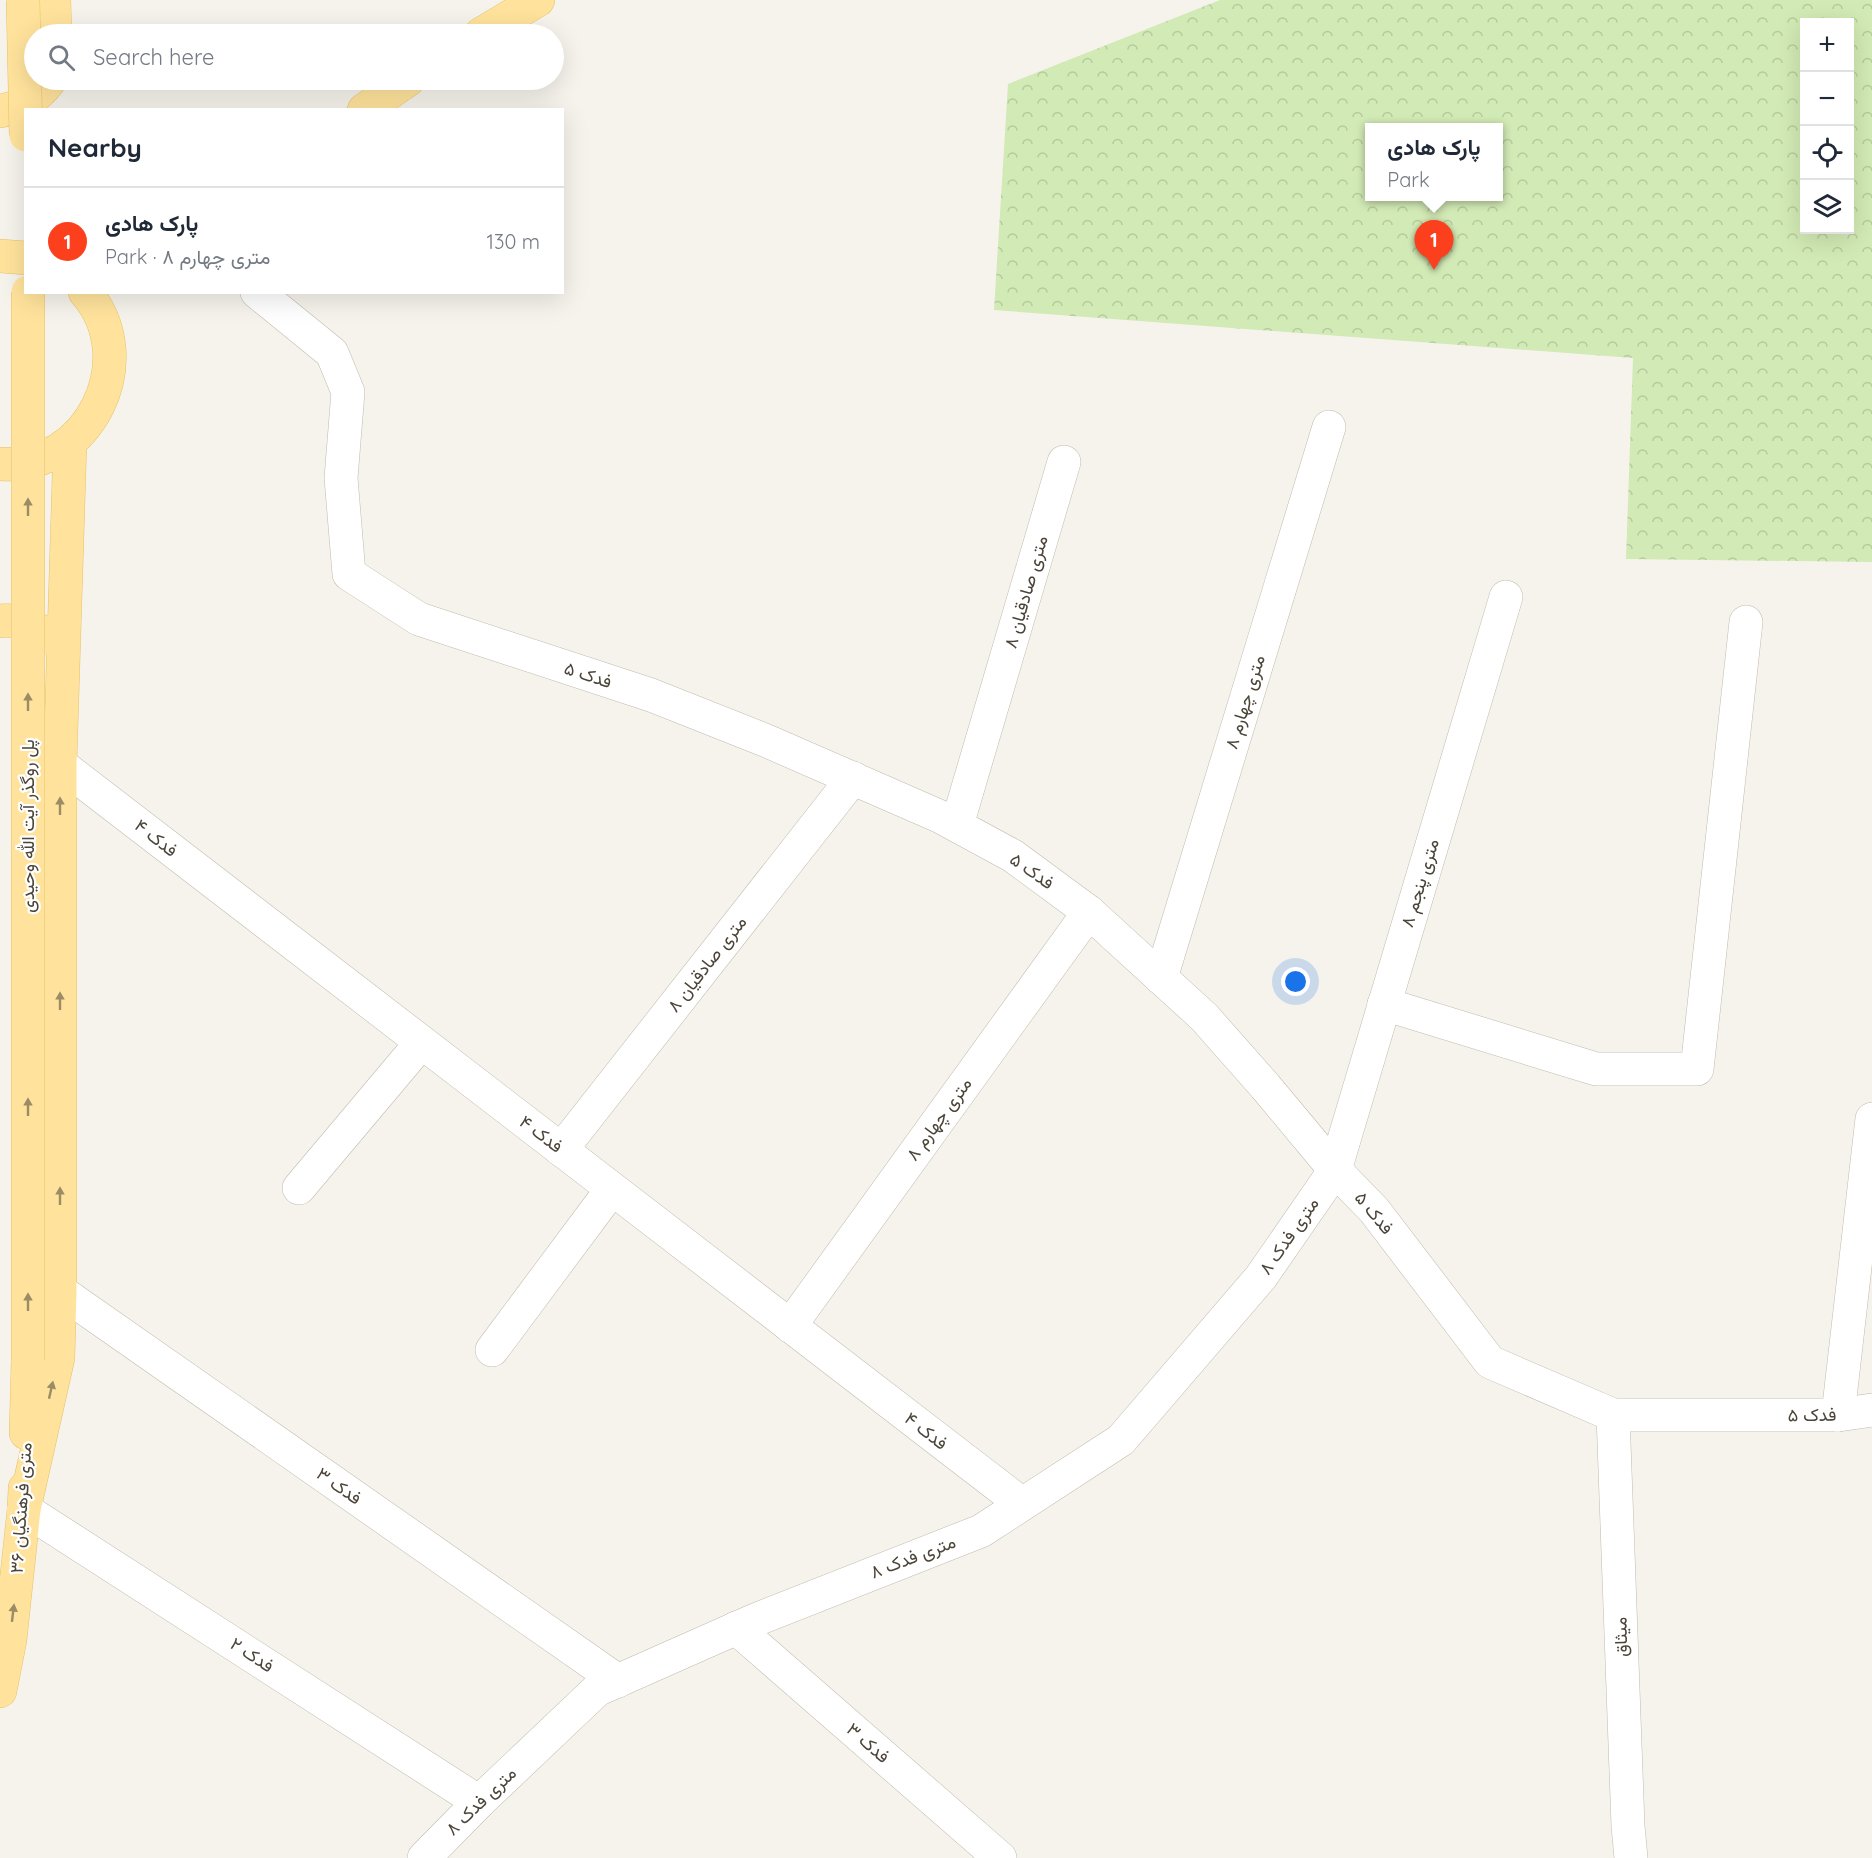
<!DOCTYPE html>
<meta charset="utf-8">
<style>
:root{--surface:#fff;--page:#f2f2f3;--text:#1f2937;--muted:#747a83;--line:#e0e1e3;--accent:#fc3f1d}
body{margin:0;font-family:Quicksand,Vazirmatn,sans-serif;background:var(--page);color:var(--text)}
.controls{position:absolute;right:18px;top:18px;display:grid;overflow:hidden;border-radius:0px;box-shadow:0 6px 24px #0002}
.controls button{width:54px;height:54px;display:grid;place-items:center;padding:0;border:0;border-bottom:2px solid var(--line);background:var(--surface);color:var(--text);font:30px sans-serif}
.you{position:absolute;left:1296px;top:982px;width:21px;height:21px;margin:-15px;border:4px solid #fff;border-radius:50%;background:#1a73e8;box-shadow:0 0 0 9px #1a73e833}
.badge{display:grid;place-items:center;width:39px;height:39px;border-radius:50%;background:var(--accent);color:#fff;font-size:20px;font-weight:700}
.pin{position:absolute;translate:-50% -50px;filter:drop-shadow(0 2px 3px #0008)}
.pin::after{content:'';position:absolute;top:32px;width:21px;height:18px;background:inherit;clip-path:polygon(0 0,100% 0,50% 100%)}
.popup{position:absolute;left:1365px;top:123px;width:138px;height:78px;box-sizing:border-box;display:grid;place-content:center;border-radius:0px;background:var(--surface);filter:drop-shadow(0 2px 4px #0005);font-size:20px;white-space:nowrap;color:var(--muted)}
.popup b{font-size:22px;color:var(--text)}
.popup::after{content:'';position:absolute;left:50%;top:100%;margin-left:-12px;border:12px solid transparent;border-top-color:var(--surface)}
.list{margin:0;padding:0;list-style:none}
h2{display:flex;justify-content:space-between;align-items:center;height:78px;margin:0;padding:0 24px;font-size:26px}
h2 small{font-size:20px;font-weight:400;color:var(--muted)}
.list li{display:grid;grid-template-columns:39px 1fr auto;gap:18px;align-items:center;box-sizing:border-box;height:108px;padding:0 24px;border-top:2px solid var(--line)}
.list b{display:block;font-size:22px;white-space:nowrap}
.list p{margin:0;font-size:20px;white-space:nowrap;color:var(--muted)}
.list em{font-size:20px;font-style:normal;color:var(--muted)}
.icon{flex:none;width:33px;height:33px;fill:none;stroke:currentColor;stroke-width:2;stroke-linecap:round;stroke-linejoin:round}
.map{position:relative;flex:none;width:1872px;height:1858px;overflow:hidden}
.search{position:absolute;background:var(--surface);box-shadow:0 6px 24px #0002;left:24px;top:24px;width:540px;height:66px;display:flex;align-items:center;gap:15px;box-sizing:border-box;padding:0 21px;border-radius:33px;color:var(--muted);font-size:22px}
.panel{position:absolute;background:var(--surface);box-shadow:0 6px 24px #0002;left:24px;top:108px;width:540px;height:186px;border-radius:0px}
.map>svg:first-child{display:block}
.park{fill:url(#park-crowns);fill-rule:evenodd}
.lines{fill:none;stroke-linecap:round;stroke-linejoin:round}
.minor-casing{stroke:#c2bbae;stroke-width:34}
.major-casing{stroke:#e6c16a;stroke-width:34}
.minor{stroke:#fff;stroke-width:33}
.major{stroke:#ffe39c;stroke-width:33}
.major-bridge-casing{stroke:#e6c16a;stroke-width:34;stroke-linecap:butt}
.major-bridge{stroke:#ffe39c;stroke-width:33}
.oneway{fill:#9c8c66}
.labels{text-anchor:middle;stroke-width:4.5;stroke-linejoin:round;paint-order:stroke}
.street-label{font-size:18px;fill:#4b4439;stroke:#fff}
</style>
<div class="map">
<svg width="1872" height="1858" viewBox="0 0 1872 1858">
<defs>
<pattern id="park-crowns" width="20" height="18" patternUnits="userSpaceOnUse" patternTransform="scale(1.5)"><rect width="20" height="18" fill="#d2eab5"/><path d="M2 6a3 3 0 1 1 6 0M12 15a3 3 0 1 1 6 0" fill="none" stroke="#b6ca9c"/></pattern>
</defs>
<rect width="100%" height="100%" fill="#f6f3ec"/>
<path class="park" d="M1220,0H1872V562L1626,559L1633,358L994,310L1008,84ZM1804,22H1850V230H1804ZM1370,128H1498V196H1370Z"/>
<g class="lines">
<defs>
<g id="minor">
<path d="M257,292L332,353L348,392L341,478L349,574L419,619L651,695L767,741L941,817L1013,856L1089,912L1204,1017L1265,1086L1335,1170L1374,1210L1490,1362L1613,1415H1838L1872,1410"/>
<path d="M60,764L1022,1504"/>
<path d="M957,825L1064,462"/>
<path d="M1161,978L1329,427"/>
<path d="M1384,1004L1596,1069H1697L1746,622"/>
<path d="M561,1150L853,778"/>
<path d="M299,1188L421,1043"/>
<path d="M60,1291L618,1681"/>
<path d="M790,1326L1089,912"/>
<path d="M492,1350L612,1189"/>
<path d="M1613,1415L1628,1826L1631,1858"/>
<path d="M1838,1415L1872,1119"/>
<path d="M24,1509L479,1802"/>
<path d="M736,1628L1000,1858"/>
<path d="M424,1858L479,1802L597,1690L755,1620L981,1531L1121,1440L1261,1277L1335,1170L1506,597"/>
</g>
<g id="major">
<path d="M54,0L55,34"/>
<path d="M481,34L538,0"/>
<path d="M364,110L408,80"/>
<path d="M0,111C22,107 37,98 50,80"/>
<path d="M0,256L26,258"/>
<path d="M0,464C89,471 144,359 85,292"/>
<path d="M0,621C19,618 36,627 50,638"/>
<path d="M26,1433L28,1360"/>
<path d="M24,1509L58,1358L60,1291V764L70,443"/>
<path d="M0,1691L10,1640L24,1509L25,1488"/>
</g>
</defs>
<use href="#minor" class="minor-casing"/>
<use href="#major" class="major-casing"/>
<use href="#minor" class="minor"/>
<use href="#major" class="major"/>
<defs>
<g id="major-bridge">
<path d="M23,0L26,135"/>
<path d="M28,1360V292"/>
</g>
</defs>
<use href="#major-bridge" class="major-bridge-casing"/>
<use href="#major-bridge" class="major-bridge"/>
</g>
<defs><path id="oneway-solid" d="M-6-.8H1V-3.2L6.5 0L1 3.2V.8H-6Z" transform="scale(1.5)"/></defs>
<g class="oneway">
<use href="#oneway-solid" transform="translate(28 507) rotate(-90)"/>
<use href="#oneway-solid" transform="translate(28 702) rotate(-90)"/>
<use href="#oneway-solid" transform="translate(60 806) rotate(-90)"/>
<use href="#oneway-solid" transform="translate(60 1001) rotate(-90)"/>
<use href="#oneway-solid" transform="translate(28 1107) rotate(-90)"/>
<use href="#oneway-solid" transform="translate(60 1196) rotate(-90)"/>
<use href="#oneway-solid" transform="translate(28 1302) rotate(-90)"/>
<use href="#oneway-solid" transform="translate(51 1390) rotate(-77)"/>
<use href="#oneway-solid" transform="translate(13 1613) rotate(-83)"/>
</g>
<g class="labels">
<g class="street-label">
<text transform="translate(1026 592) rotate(-74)" y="6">۸ متری صادقیان</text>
<text transform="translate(588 675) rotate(18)" y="6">فدک ۵</text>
<text transform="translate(1245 702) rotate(-73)" y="6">۸ متری چهارم</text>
<text transform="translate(28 826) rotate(-90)" y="6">پل روگذر آیت الله وحیدی</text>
<text transform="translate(156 838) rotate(38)" y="6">فدک ۴</text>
<text transform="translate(1032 871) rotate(35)" y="6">فدک ۵</text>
<text transform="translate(1420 883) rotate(-73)" y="6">۸ متری پنجم</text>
<text transform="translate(707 964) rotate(-52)" y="6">۸ متری صادقیان</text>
<text transform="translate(939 1119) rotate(-54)" y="6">۸ متری چهارم</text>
<text transform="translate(541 1134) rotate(37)" y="6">فدک ۴</text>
<text transform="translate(1374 1213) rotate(50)" y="6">فدک ۵</text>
<text transform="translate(1289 1236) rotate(-55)" y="6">۸ متری فدک</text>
<text transform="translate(1812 1415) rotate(-1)" y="6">فدک ۵</text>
<text transform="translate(926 1431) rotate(38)" y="6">فدک ۴</text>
<text transform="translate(339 1486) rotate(35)" y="6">فدک ۳</text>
<text transform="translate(21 1508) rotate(-86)" y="6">۳۶ متری فرهنگیان</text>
<text transform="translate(913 1557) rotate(-21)" y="6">۸ متری فدک</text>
<text transform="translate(1621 1637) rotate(-92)" y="6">میثاق</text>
<text transform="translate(252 1655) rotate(33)" y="6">فدک ۲</text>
<text transform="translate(868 1743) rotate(41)" y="6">فدک ۳</text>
<text transform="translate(481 1801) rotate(-44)" y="6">۸ متری فدک</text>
</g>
</g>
</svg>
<div class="controls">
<button>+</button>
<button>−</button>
<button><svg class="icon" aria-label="locate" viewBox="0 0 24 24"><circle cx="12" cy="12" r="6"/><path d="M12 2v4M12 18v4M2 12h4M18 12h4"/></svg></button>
<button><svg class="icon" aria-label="layers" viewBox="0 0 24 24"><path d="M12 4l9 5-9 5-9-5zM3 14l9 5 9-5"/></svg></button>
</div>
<div class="you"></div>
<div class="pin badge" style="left:1434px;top:270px">1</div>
<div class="popup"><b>پارک هادی</b>Park</div>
<div class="search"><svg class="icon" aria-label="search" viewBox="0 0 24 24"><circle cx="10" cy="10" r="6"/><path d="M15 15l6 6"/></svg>Search here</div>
<section class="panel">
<h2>Nearby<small></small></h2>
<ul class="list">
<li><span class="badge">1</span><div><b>پارک هادی</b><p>Park · ۸ متری چهارم</p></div><em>130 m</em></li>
</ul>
</section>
</div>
